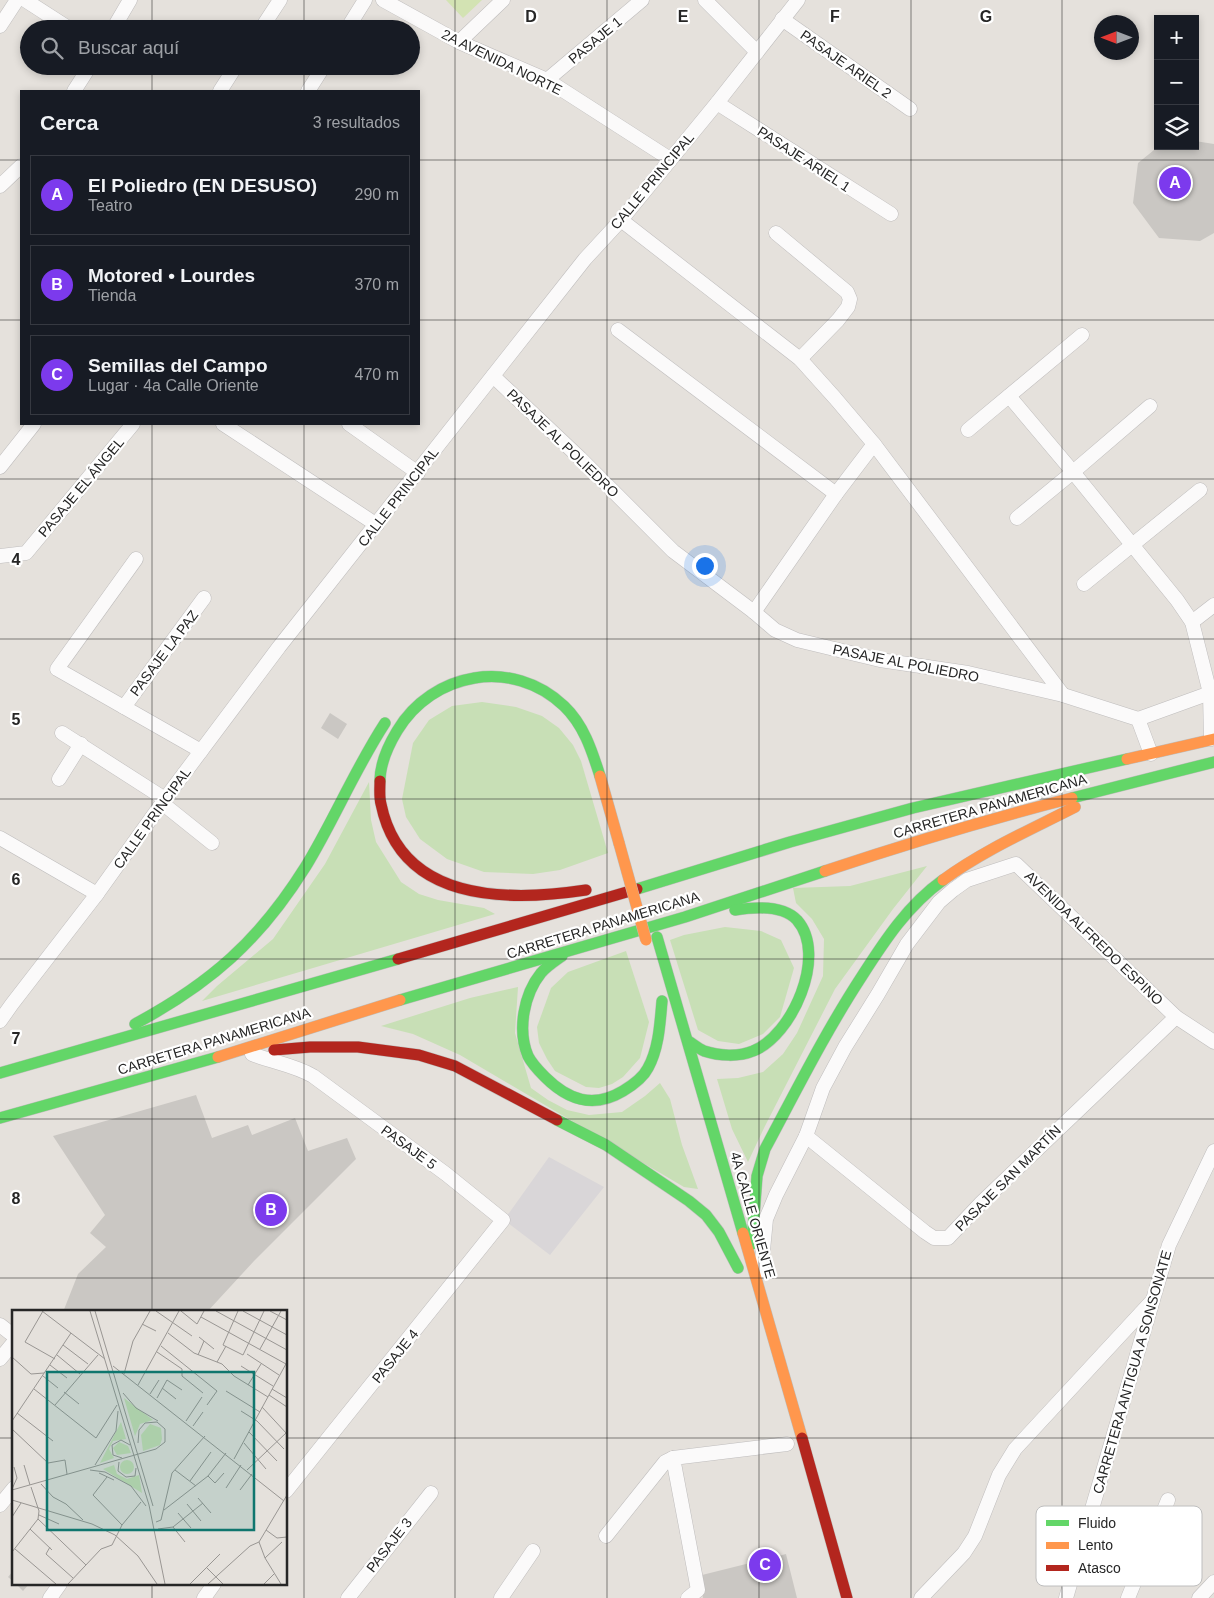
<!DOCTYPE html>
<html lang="es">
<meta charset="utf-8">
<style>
:root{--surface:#171b24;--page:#20242c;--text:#f1f3f6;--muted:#9ea1a6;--line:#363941;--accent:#7c3aed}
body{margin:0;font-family:Arial,sans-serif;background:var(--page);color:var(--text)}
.controls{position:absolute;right:15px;top:15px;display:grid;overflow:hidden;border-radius:0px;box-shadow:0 2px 8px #0003}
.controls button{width:45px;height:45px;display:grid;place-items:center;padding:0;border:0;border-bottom:1px solid var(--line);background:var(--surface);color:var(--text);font:25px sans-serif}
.compass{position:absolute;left:1094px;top:15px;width:45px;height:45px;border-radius:50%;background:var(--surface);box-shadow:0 2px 8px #0003;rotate:270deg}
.you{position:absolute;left:704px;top:565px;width:18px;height:18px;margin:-12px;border:4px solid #fff;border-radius:50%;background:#1a73e8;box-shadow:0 0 0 8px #1a73e833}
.badge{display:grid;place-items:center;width:32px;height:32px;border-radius:50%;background:var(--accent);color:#fff;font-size:16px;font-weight:700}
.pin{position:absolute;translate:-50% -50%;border:2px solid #fff;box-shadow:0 1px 5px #0006}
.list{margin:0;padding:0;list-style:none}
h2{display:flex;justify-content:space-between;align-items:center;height:65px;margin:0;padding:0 20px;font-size:21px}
h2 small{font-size:16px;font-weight:400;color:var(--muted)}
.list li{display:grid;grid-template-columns:32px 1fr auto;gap:15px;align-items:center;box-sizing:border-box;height:80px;margin:0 10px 10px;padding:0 10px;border:1px solid var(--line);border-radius:0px}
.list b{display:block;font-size:19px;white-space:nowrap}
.list p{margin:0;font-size:16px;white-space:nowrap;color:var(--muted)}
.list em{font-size:16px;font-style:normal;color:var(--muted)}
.icon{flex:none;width:28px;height:28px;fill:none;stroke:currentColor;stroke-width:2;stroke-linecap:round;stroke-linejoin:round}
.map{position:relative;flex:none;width:1214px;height:1598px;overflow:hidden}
.search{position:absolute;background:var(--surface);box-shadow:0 2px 8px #0003;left:20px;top:20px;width:400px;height:55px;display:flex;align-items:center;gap:12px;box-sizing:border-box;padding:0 18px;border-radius:28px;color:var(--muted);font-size:19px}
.panel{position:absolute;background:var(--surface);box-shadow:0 2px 8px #0003;left:20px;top:90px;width:400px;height:335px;border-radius:0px}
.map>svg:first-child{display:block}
.industrial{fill:#d9d6d8}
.green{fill:#c8dfb6}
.pitch{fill:#d3e3b3}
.building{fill:#cac7c3}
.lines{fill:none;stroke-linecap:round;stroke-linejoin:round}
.street-casing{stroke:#bfbdbd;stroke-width:15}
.fast-casing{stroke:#bebdbb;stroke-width:12}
.slow-casing{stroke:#bebdbb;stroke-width:12}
.jam-casing{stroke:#bebdbb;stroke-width:12}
.street{stroke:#fbfafa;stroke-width:14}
.fast{stroke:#63d668;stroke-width:11}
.slow{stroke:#ff974d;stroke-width:11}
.jam{stroke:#b3261e;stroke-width:11}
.slow-bridge-casing{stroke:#bebdbb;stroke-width:12;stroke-linecap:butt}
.slow-bridge{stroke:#ff974d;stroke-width:11}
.grid{fill:none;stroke:#262626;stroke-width:1;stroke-opacity:0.55}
.labels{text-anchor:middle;stroke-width:4.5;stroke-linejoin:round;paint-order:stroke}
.street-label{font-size:14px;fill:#262626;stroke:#fff}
.inset-road{fill:none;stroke:#999693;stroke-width:1}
.view{fill:#0f766e;fill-opacity:0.15;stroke:#0f766e;stroke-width:2.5}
.inset-edge{fill:none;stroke:#262626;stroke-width:2.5}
.key{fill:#fff;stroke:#bebebe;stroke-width:1}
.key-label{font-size:14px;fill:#262626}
.grid-label{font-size:16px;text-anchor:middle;font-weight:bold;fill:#262626;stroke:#fff;stroke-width:4.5;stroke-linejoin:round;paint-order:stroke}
</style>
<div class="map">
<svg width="1214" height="1598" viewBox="0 0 1214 1598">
<rect width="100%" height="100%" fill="#e5e1dc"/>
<path class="industrial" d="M549,1157L604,1187L550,1255L504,1220Z"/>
<g class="green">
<path d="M482,702L516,707L542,716L559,728L573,745L581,761L608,853L560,870L533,874L484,872L447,859L420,839L406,817L402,799L413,743L429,720L452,706Z"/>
<path d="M369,782L371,820L376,842L401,882L419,894L438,900L484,908L495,914L202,1001L217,986L273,939L325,864Z"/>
<path d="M927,866L893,909L835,989L765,1126L748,1162L732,1129L717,1079L738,1078L763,1072L783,1054L797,1033L823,976L824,939L812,919L796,903L793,888L850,886Z"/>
<path d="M725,927L761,931L781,940L794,968L780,1017L763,1034L739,1044L718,1041L698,1030L670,940L684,935Z"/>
<path d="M626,951L649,1022L640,1058L623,1077L612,1084L599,1088L586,1087L555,1071L547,1059L539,1043L537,1027L551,988L568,972Z"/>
<path d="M518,987L515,1033L531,1088L548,1100L567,1110L589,1115L622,1112L645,1096L660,1083L670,1099L682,1145L698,1189L684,1187L460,1055L413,1034L381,1026L470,998Z"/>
</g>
<path class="pitch" d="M446,0H482L463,18Z"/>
<g class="building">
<path d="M1195,141L1214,144V233L1200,241L1159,238L1133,203L1138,163L1159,146H1195Z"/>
<path d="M330,713L347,724L338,739L321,728Z"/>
<path d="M196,1095L212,1138L248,1125L252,1135L295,1118L308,1151L347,1138L356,1159L254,1261L207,1312H63L78,1274L106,1247L90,1233L105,1215L53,1136Z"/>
<path d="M786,1554L797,1598H703L698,1576Z"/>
<path d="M14,1570V1582L8,1577Z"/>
<path d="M16,1584H29L23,1591Z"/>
</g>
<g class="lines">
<defs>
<g id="street">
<path d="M25,0L70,29"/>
<path d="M383,0L459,42L547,80L670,159"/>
<path d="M705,0L757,52"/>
<path d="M782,19L910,109"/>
<path d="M0,26L17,0"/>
<path d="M113,29L130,0"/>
<path d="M261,29L280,0"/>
<path d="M347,29L365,0"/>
<path d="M459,42L503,0"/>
<path d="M547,80L642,0"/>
<path d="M74,91L90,66"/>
<path d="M220,91L236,66"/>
<path d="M308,91L324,66"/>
<path d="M717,103L891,214"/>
<path d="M0,186L21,166"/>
<path d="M621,220L800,359L835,398L874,444L1063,695"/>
<path d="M776,233L847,292L850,299L848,307L838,320L800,359"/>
<path d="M618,330L836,494"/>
<path d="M493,376L580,458L673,551L754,612L775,630L797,640L880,660L968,673L1063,695L1138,719L1151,754"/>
<path d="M1009,396L1073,472L1177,600L1192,622L1210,693L1211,739"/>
<path d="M223,424L377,525"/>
<path d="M349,424L418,473"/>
<path d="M968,430L1082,335"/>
<path d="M0,467L34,424"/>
<path d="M1017,518L1073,472L1150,406"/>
<path d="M0,556L26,553L133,424"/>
<path d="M136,559L57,669L201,751"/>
<path d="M1084,584L1200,490"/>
<path d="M754,612L836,494L874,444"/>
<path d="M1192,622L1214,605"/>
<path d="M124,707L204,598"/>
<path d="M1138,719L1210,693"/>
<path d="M62,733L165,799"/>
<path d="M59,779L81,744"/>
<path d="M162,803L212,843"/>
<path d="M0,838L97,894"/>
<path d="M0,1021L12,1004L97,894L165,799L279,647L585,259L621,220L717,103L798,0"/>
<path d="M252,1054C272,1062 294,1065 313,1076L446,1174L503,1220L286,1491"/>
<path d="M806,1136L925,1232L934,1238H948L981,1203L1176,1017"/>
<path d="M761,1271L766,1219L776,1195L806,1136L823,1088L845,1047L878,994L907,944L939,902L953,890L967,880L1016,864L1176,1017L1214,1042"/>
<path d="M0,1325L14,1336"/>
<path d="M0,1359L14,1342"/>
<path d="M0,1505L14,1488"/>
<path d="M606,1536L665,1462L673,1458"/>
<path d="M50,1598L60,1584"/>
<path d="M204,1598L214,1584"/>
<path d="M348,1598L431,1493"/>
<path d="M501,1598L533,1551"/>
<path d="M688,1598L698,1590L673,1458L787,1444"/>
<path d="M921,1598L964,1553L975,1536L999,1475L1015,1449L1151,1302"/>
<path d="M1066,1598L1169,1245L1214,1151"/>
<path d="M1128,1598L1168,1500"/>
<path d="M1199,1598L1214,1582"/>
</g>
<g id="fast">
<path d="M380,781C380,763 388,746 397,731C432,672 513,657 564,706C584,725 592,751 600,776"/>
<path d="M1072,798L1214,762"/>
<path d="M637,889L790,842L913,808L1127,759"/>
<path d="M657,937L743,1233"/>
<path d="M562,956C555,961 547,966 541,973C524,994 517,1030 528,1056C532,1064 538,1070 545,1077C568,1100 593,1109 623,1091C633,1085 643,1078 648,1068C659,1048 660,1023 662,1001"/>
<path d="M400,1000L685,917L825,871"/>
<path d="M135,1024C211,983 260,940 306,866C334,820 355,769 385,723"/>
<path d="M688,1041C693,1044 699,1049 704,1051C719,1056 739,1057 753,1051C792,1036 828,955 797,920C783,905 754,907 735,910"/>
<path d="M0,1073L398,959"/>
<path d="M0,1118L218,1057"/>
<path d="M557,1120L606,1145L689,1201L706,1215L719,1232L738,1268"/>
<path d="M752,1244L757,1176L765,1149C796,1091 826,1031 862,976C885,940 908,905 943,880"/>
</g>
<g id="slow">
<path d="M1127,759L1214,739"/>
<path d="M600,776L619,843"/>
<path d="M825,871C906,844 989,819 1072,798"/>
<path d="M943,880C984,850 1030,830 1075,807"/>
<path d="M218,1057L400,1000"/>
<path d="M743,1233L802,1438"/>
</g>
<g id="jam">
<path d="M380,781C380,788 379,797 381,804C401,902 507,902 586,890"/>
<path d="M398,959L637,889"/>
<path d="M274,1050L310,1047H358L419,1055L455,1066L557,1120"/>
<path d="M802,1438L847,1598"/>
</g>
</defs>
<use href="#street" class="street-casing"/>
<use href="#fast" class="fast-casing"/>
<use href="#slow" class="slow-casing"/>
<use href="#jam" class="jam-casing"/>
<use href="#street" class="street"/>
<use href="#fast" class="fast"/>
<use href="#slow" class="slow"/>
<use href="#jam" class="jam"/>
<defs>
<path id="slow-bridge" d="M619,843L646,940"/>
</defs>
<use href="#slow-bridge" class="slow-bridge-casing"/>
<use href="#slow-bridge" class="slow-bridge"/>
</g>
<path class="grid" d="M152,0V29M304,0V29M455,0V1598M607,0V1598M759,0V1598M911,0V1598M1062,0V1598M152,66V91M304,66V91M0,160H21M419,160H1214M0,320H21M419,320H1214M152,424V1312M304,424V1598M0,479H1214M0,639H1214M0,799H1214M0,959H1214M0,1119H1214M0,1278H1214M0,1438H14M286,1438H1214M152,1584V1598"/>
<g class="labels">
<g class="street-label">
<text transform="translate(595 40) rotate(-40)" y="5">PASAJE 1</text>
<text transform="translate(502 62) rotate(26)" y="5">2A AVENIDA NORTE</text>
<text transform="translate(846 64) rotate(35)" y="5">PASAJE ARIEL 2</text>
<text transform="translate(804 159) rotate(33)" y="5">PASAJE ARIEL 1</text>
<text transform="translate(652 181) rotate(-50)" y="5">CALLE PRINCIPAL</text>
<text transform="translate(563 443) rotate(44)" y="5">PASAJE AL POLIEDRO</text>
<text transform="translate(81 487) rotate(-50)" y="5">PASAJE EL ÁNGEL</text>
<text transform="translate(398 497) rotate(-52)" y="5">CALLE PRINCIPAL</text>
<text transform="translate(164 653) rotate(-53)" y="5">PASAJE LA PAZ</text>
<text transform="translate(906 663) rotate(11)" y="5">PASAJE AL POLIEDRO</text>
<text transform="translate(990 806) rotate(-16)" y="5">CARRETERA PANAMERICANA</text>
<text transform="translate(152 818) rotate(-54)" y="5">CALLE PRINCIPAL</text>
<text transform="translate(603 925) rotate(-17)" y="5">CARRETERA PANAMERICANA</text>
<text transform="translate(1094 938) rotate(44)" y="5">AVENIDA ALFREDO ESPINO</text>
<text transform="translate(214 1041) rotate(-17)" y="5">CARRETERA PANAMERICANA</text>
<text transform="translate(409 1147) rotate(36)" y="5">PASAJE 5</text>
<text transform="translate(1008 1178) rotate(-45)" y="5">PASAJE SAN MARTÍN</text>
<text transform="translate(753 1215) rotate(74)" y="5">4A CALLE ORIENTE</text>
<text transform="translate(395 1356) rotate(-51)" y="5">PASAJE 4</text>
<text transform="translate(1132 1372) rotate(-74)" y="5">CARRETERA ANTIGUA A SONSONATE</text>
<text transform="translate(389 1545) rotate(-52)" y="5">PASAJE 3</text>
</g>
</g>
<g transform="translate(12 1310)">
<rect width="275" height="275" fill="#e5e1dc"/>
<path d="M112,88L141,110L128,114L123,126ZM109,112L114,129L101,131L97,139L102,148L88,153ZM138,114L149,118L150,129L148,135L131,141L129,125ZM107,132L116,136L119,143L105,145L101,138ZM108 157a7 7 0 1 1 14 0a7 7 0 1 1-14 0ZM102,155L105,164L115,169L127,165L130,183L91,159Z" fill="#c8dfb6"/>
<path class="inset-road" d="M30,1L93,49M31,1L13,32L43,49M78,1L137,195L153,274M83,1L141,196M144,1L180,26M169,1L185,14L192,1M204,1L275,40M226,1L211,35L231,45L252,1M231,1L275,25M258,1L275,10M189,7L274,54M130,14L144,21M156,23L182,43L210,54L222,66L256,87M187,27L202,39M51,35L76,54M149,36L205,81L195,95M248,39L269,1M145,42L170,59V66L191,83M235,44L267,65M45,45L68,64M186,45L192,31M0,47L19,64L32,63M205,52L214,36M38,55L55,68M101,56L272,191M229,56L261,76M112,64L121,31L138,1M31,66L46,78M126,75L167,1M236,75L249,54M150,78L164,89M22,79L84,128L105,95M260,79L275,88M214,81L248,102M52,82L67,94M111,83L124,98L146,111M138,84L147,70M257,85L275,97M145,88L155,70L170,80M43,95L86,45M250,97L275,124M229,101L245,111L272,139M5,103L41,131M0,111L59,23M174,111L190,87M181,116L191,102M0,119L36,153L53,150L55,164M237,122L265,151M232,133L254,159M110,148L101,145L100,135L109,130L118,135M222,149L275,52M107,152L106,161L114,167L123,166L124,158M12,155L18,175M83,155L104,121L106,101M78,160L93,162L119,176L134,196M163,160L184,176M235,160L274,123M87,163L102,170M196,166L203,173L212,163M95,167L81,185L110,215M178,171L199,142M29,174L41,187L54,194L71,210M214,178L229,155M0,179L5,168L2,157M0,180L144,139L153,132V119L145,112L133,113L127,120L126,133M228,180L240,164M186,188L199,203M0,190L80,214L103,225L126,246L145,274M175,194L189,211M152,200L196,166L214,143M166,203L179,218M27,205L47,214M0,207L9,193M26,209L74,255M144,212L149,210L160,163L193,126M161,217L173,232M18,219L40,240M146,219L161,217L191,193M254,220L265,228L275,227M38,237L34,244L61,268M3,239L44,274M0,242L26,209L27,201L19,177M253,248L270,232M195,258L211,274M56,274L89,239L100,235L110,215L129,192M178,274L208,244M196,274L238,236L247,232M252,274L263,263M269,274L253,248L247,232L275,185"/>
<path class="view" d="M35,62H242V220H35Z"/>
<rect width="275" height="275" class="inset-edge"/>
</g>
<rect x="1036" y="1506" width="166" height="80" rx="8" class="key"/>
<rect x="1046" y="1520" width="23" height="6" fill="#63d668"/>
<rect x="1046" y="1542" width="23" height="7" fill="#ff974d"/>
<rect x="1046" y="1565" width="23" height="6" fill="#b3261e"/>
<g class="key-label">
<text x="1078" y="1528">Fluido</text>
<text x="1078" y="1550">Lento</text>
<text x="1078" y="1573">Atasco</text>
</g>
<g class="grid-label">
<text x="531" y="22">D</text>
<text x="683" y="22">E</text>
<text x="835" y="22">F</text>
<text x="986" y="22">G</text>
<text x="16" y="565">4</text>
<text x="16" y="725">5</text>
<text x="16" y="885">6</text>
<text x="16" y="1044">7</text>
<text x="16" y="1204">8</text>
</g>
</svg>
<div class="controls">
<button>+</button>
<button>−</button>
<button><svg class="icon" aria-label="layers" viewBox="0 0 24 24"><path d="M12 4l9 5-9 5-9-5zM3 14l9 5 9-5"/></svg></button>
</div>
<svg class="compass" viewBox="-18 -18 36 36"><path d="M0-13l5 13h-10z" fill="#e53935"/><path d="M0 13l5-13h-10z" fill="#9ea1a6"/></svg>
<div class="you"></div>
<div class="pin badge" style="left:1175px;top:183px">A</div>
<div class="pin badge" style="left:271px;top:1210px">B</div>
<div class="pin badge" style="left:765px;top:1565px">C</div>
<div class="search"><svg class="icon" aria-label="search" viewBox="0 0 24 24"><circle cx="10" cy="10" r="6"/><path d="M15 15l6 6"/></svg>Buscar aquí</div>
<section class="panel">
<h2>Cerca<small>3 resultados</small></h2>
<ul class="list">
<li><span class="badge">A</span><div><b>El Poliedro (EN DESUSO)</b><p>Teatro</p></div><em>290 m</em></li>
<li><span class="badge">B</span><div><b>Motored • Lourdes</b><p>Tienda</p></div><em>370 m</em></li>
<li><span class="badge">C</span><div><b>Semillas del Campo</b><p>Lugar · 4a Calle Oriente</p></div><em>470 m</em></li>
</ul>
</section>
</div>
